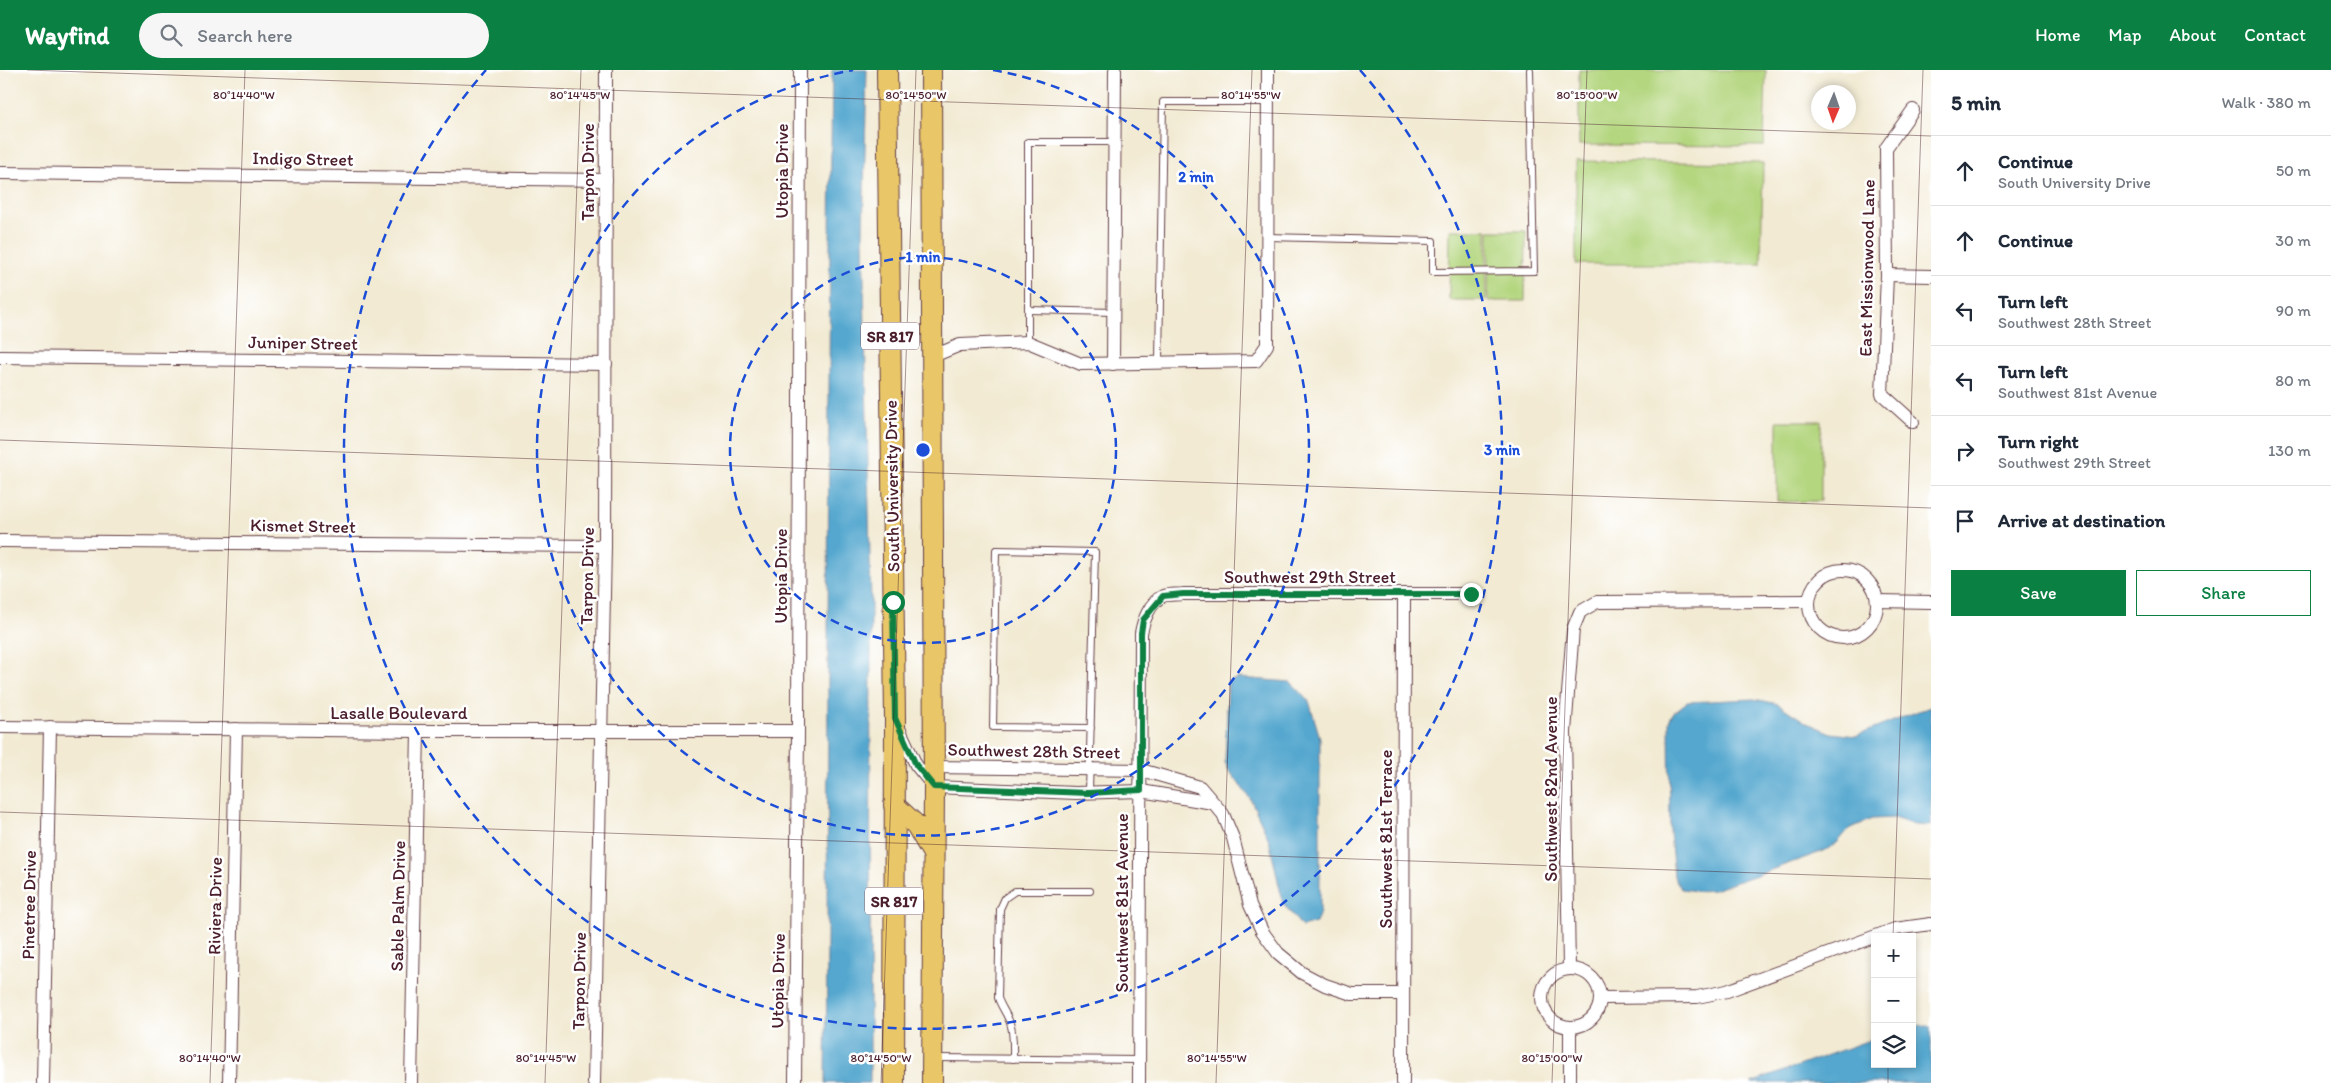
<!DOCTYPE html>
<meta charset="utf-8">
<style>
:root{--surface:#fff;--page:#f6f6f7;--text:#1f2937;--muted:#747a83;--line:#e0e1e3;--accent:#0b8043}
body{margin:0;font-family:Itim,sans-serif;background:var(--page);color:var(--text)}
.controls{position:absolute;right:15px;bottom:15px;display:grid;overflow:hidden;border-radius:0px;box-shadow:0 2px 8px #0003}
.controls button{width:45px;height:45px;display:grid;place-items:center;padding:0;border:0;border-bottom:1px solid var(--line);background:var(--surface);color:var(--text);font:25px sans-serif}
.compass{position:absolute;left:1811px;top:15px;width:45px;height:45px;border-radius:50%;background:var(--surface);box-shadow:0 2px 8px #0003;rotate:182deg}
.stop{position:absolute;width:15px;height:15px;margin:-11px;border:4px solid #0b8043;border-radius:50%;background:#fff}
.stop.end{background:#0b8043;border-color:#fff;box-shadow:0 1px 5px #0008}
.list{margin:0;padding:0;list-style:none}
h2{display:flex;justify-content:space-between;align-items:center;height:65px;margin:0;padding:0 20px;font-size:21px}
h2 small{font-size:16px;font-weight:400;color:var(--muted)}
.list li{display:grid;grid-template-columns:32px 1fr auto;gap:15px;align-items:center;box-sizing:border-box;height:70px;padding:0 20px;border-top:1px solid var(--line)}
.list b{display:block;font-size:19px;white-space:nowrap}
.list p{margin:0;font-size:16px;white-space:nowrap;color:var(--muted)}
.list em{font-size:16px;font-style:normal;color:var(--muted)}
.actions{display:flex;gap:10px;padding:15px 20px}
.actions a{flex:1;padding:11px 0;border:1px solid var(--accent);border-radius:0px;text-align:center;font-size:18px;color:var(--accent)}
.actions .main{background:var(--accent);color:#fff}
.icon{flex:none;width:28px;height:28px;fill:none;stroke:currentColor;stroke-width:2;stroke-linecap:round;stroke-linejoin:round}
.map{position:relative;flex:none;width:1931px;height:1013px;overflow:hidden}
header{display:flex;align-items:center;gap:30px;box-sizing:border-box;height:70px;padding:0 25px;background:var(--accent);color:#fff}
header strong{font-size:24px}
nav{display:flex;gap:28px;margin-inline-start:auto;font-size:18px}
.search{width:350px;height:45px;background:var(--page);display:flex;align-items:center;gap:12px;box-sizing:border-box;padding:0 18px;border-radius:28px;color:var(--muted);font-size:19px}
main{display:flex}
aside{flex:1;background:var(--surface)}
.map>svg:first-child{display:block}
.green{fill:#b4d67f;stroke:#7f7a55}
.water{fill:#54a7cf;stroke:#4f637d}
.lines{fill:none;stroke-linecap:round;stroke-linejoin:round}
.lane-casing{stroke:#633d44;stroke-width:8}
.street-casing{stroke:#633d44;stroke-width:14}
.primary-casing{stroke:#633d44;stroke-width:22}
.lane{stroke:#fff;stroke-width:6}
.street{stroke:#fff;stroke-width:12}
.primary{stroke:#e9c769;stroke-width:20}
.route{stroke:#0b8043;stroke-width:6}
.ticks{fill:none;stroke:#4a1f2b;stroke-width:1;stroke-opacity:0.45}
.ring{fill:none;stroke:#1d4ed8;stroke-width:2.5;stroke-dasharray:9 6}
.labels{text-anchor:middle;stroke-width:5;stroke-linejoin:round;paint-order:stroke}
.shield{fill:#fff;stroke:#80626b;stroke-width:1}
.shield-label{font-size:16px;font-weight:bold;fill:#4a1f2b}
.street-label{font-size:18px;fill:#4a1f2b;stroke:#fff}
.ticks-label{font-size:12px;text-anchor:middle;fill:#4a1f2b;stroke:#fff;stroke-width:5;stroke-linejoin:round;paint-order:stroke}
.centre{fill:#1d4ed8;stroke:#fff;stroke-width:2.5}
.ring-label{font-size:15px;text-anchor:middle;font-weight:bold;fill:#1d4ed8;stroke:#fff;stroke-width:5;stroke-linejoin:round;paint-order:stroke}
</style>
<header>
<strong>Wayfind</strong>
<div class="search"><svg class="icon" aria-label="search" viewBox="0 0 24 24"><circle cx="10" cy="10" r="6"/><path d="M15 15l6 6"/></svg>Search here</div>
<nav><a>Home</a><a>Map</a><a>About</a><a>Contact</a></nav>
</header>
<main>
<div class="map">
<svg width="1931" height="1013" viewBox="0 0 1931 1013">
<rect width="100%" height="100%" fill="#fff"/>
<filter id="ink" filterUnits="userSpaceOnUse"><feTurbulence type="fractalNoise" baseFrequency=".02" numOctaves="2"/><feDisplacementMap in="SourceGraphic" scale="10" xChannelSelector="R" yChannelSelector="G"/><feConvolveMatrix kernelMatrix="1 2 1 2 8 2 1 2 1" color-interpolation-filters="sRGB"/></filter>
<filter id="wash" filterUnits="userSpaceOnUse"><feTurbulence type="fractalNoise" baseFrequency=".0096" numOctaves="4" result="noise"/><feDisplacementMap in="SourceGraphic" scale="20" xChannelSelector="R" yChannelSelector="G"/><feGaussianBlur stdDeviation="1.12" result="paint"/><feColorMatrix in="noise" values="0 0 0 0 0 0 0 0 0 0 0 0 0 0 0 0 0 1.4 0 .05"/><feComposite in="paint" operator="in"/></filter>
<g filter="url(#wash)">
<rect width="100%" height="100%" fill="#f2ead3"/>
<g class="green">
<path d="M1579,0H1766L1764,76L1579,75Z"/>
<path d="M1576,91L1763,93L1761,194H1576Z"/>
<path d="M1450,160H1487L1486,230H1449Z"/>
<path d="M1489,161H1526L1525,231H1488Z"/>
<path d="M1777,351H1821V431L1777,432Z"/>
</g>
<g class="water">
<path d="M832,0H867L863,165L871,534L870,1013H826C829,675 827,338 832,0Z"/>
<path d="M1239,608L1291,612L1309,631L1320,668V842L1316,853L1302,857L1283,833L1269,770L1251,730L1228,699L1225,692L1228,611Z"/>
<path d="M1754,629L1778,634L1807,653L1831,663L1856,666L1931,636V756L1914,755L1894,748L1872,749L1849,759L1837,773L1824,781L1714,820L1698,821L1681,819L1674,806L1670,763L1669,651L1673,643L1687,632Z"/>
<path d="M1928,955L1931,956V1013H1751L1875,968V994H1912V956Z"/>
</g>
</g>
<g filter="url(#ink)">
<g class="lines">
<defs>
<g id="lane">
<path d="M1267,167L1433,171V202L1534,201L1530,0"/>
<path d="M1028,240L1114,242"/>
<path d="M1028,272V72H1114"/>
<path d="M1159,294L1163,32H1268"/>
<path d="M1089,723L1095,482L996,480L993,657L1091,658"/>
<path d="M935,988L1139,990"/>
<path d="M1013,989C1013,977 1014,964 1010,953C1007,944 1001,937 998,928L1000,839L1005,828L1015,821H1090"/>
</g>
<g id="street">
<path d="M1913,40L1886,78L1887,205L1882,324L1913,352"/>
<path d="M0,103L606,110"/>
<path d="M1887,205L1931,206"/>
<path d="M0,287L606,294"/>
<path d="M931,287L960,275L1028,272L1081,294L1256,291L1267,275L1268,0"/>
<path d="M1113,294L1115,0"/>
<path d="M0,471L605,476"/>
<circle cx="1843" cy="534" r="34"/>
<path d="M1877,531L1931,532"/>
<path d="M898,656L916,695L934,717L1076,723L1141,721L1213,733"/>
<path d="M0,657L418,661H798"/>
<path d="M933,697L1141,700L1200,717L1223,744L1233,768L1250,835L1262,861L1278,883L1302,903L1325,915L1352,924H1403"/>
<path d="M1569,898L1565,662L1573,559L1580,542L1597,532L1809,531"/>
<circle cx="1571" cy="928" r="29"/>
<path d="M1601,928L1697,927L1727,921L1895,859L1931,854"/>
<path d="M43,1013L50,657"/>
<path d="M229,1013L236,659"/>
<path d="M411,1013L418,661"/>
<path d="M594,1013L605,476L606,0"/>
<path d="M795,1013L798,661L800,0"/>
<path d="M1139,1013L1141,563C1143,551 1150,532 1163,526C1168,524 1178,525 1183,524H1471"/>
<path d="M1403,1013L1404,525"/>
<path d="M1570,1013V957"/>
</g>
<g id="primary">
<path d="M887,0L895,648L894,1013"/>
<path d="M931,0L934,717L932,1013"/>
<path d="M894,735L916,755L933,784"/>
</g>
</defs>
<use href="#lane" class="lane-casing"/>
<use href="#street" class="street-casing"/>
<use href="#primary" class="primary-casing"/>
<use href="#lane" class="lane"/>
<use href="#street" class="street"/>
<use href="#primary" class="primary"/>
</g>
</g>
<g class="lines" filter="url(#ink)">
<path class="route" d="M893,532L895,648L916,695L934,717L1088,723L1141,720V563L1143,550L1163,526L1183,524H1471"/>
</g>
<path class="ticks" d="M27,0L1931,66M0,370L1931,438M0,742L1931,809M1893,867L1923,0M210,1013L245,0M545,1013L581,0M881,1013L916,0M1216,1013L1252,0M1552,1013L1587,0M1888,1013V994"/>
<g class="ring">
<circle cx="923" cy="380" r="193"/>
<path d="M993 0A386 386 0 1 1 853 0"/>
<path d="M1360 0A579 579 0 1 1 486 0"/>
</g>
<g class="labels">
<g class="shield">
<rect x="861" y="252.5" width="58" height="27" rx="4"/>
<rect x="865" y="817.5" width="58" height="27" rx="4"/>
</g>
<g class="shield-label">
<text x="890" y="272">SR 817</text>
<text x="894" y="837">SR 817</text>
</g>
<g class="street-label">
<text transform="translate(303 89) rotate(1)" y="6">Indigo Street</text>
<text transform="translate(782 101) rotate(-90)" y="6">Utopia Drive</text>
<text transform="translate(588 102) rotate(-90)" y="6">Tarpon Drive</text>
<text transform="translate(1867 198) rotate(-89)" y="6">East Missionwood Lane</text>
<text transform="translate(303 273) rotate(1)" y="6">Juniper Street</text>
<text transform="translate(892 416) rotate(-91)" y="6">South University Drive</text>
<text transform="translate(303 456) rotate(1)" y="6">Kismet Street</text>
<text transform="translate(587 506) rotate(-89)" y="6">Tarpon Drive</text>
<text transform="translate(781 506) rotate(-90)" y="6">Utopia Drive</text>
<text x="1310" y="513">Southwest 29th Street</text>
<text x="399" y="649">Lasalle Boulevard</text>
<text transform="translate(1034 681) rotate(1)" y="6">Southwest 28th Street</text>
<text transform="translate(1551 719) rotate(-90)" y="6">Southwest 82nd Avenue</text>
<text transform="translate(1386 769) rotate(-90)" y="6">Southwest 81st Terrace</text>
<text transform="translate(1122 833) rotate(-90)" y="6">Southwest 81st Avenue</text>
<text transform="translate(29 835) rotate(-89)" y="6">Pinetree Drive</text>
<text transform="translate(215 836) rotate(-89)" y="6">Riviera Drive</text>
<text transform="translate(398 836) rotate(-89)" y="6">Sable Palm Drive</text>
<text transform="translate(579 911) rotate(-89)" y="6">Tarpon Drive</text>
<text transform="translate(778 911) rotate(-89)" y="6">Utopia Drive</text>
</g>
</g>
<g class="ticks-label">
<text x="244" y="29">80°14'40"W</text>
<text x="580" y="29">80°14'45"W</text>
<text x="916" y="29">80°14'50"W</text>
<text x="1251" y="29">80°14'55"W</text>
<text x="1587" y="29">80°15'00"W</text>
<text x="210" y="992">80°14'40"W</text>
<text x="546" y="992">80°14'45"W</text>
<text x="881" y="992">80°14'50"W</text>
<text x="1217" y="992">80°14'55"W</text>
<text x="1552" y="992">80°15'00"W</text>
</g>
<circle cx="923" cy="380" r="8" class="centre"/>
<g class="ring-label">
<text x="1196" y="112">2 min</text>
<text x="923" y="192">1 min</text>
<text x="1502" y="385">3 min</text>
</g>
</svg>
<div class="controls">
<button>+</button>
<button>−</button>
<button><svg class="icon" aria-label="layers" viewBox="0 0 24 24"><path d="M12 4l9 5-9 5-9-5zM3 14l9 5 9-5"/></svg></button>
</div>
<svg class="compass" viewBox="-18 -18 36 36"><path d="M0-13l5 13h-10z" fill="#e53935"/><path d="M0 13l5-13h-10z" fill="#747a83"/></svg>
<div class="stop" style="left:893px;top:532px"></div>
<div class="stop end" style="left:1471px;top:524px"></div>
</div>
<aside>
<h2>5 min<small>Walk · 380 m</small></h2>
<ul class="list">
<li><svg class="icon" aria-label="ahead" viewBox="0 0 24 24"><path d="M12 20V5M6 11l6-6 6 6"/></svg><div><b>Continue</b><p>South University Drive</p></div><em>50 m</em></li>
<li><svg class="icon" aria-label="ahead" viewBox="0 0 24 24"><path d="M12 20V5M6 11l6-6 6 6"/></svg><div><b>Continue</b></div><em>30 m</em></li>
<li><svg class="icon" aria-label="left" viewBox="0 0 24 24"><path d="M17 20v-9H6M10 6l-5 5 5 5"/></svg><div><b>Turn left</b><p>Southwest 28th Street</p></div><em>90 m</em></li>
<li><svg class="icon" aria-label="left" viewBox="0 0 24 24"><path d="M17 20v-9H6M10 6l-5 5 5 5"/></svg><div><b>Turn left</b><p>Southwest 81st Avenue</p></div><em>80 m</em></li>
<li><svg class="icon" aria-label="right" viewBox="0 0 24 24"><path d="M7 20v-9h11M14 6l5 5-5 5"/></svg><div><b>Turn right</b><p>Southwest 29th Street</p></div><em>130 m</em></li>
<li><svg class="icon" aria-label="arrive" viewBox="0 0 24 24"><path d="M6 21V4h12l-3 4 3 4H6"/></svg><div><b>Arrive at destination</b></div></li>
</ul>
<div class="actions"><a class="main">Save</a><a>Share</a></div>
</aside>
</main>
